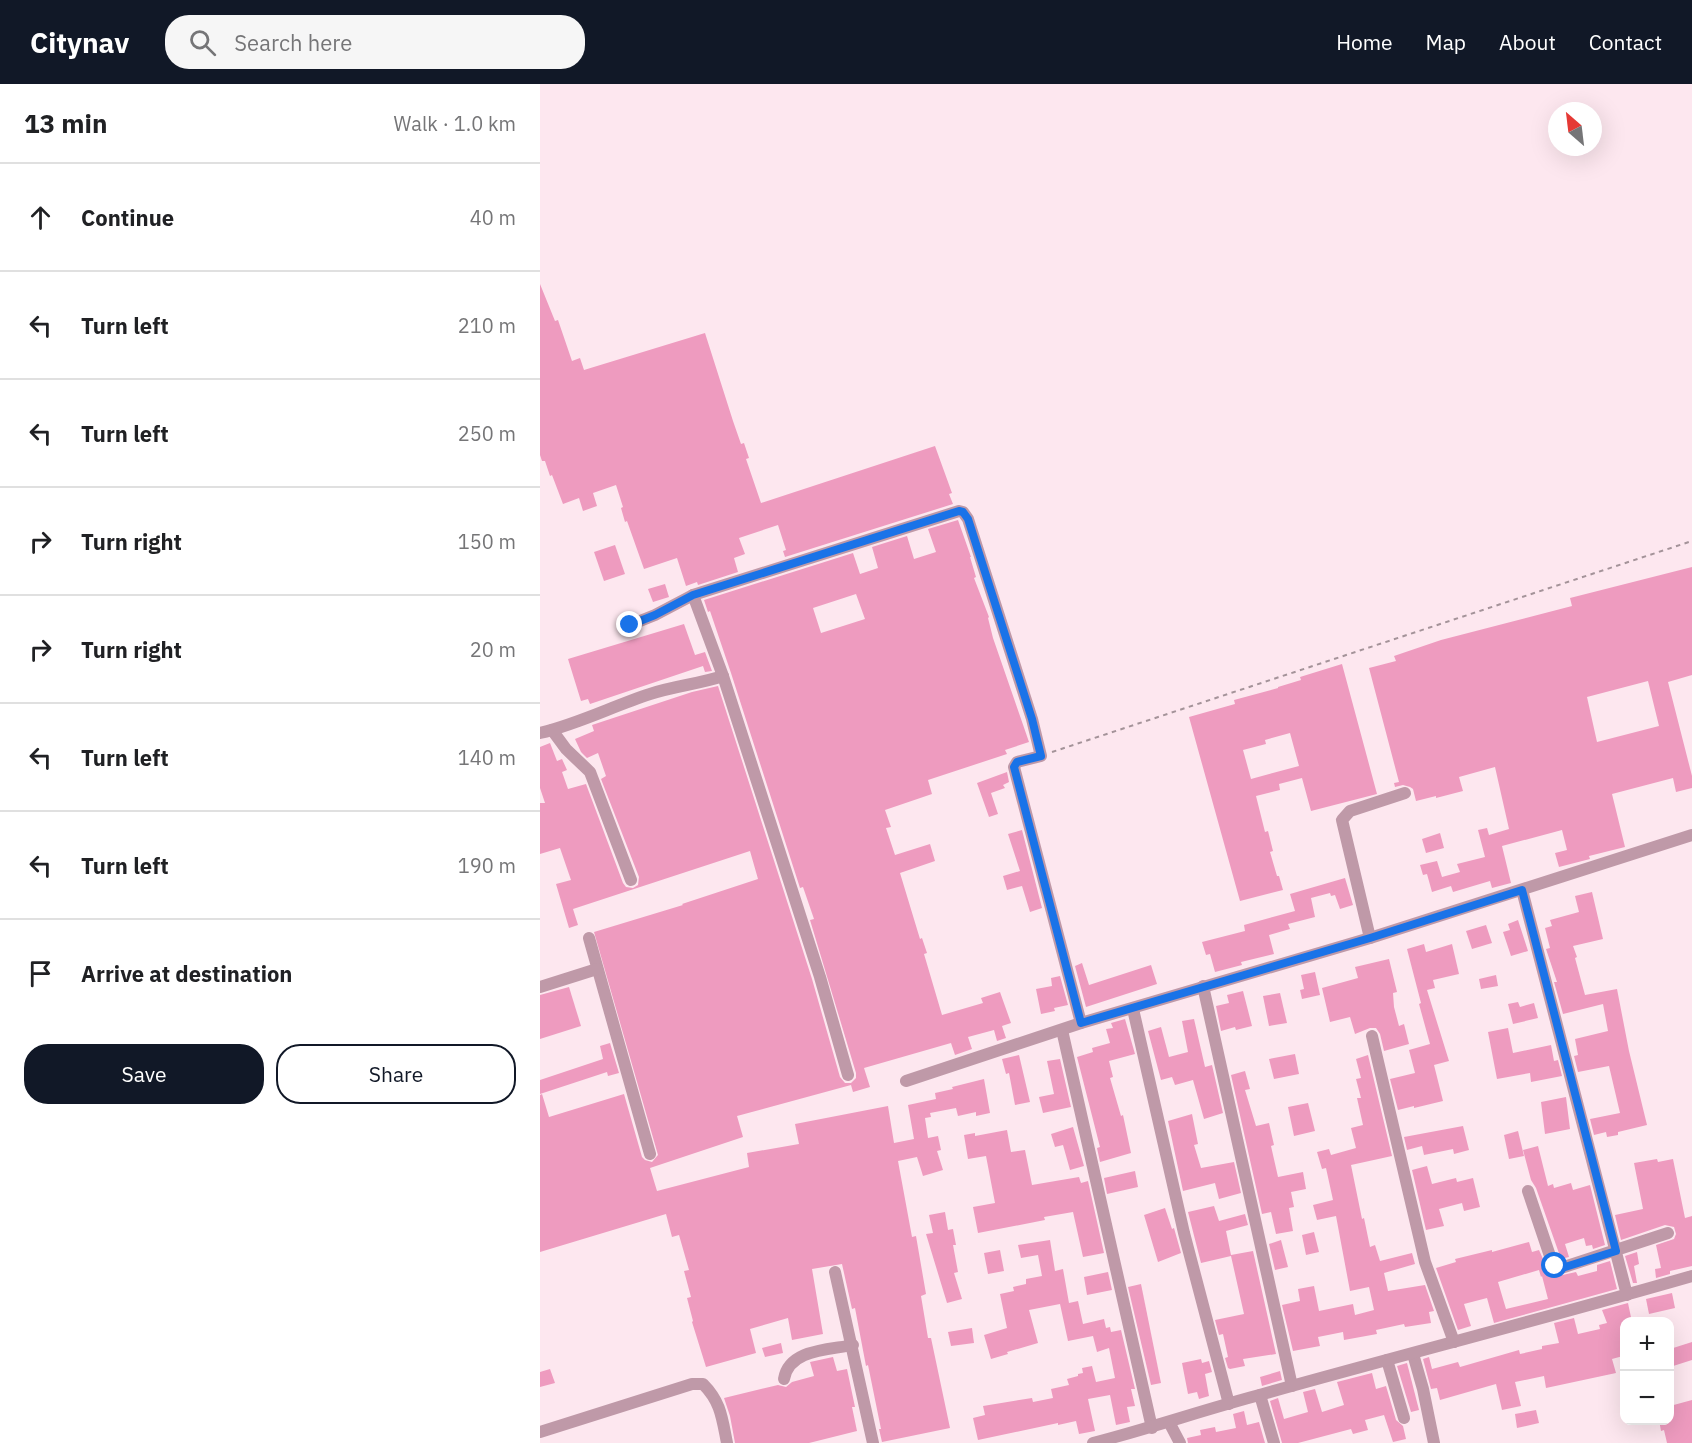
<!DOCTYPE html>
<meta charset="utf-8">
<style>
:root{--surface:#fff;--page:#f6f6f6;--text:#202124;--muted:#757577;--line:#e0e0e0;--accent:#111827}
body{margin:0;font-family:"IBM Plex Sans",sans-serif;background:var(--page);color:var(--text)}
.controls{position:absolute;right:18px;bottom:18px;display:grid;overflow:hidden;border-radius:12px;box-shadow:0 6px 24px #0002}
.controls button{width:54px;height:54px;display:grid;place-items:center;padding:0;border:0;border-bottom:2px solid var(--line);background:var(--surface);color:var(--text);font:30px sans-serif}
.compass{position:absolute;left:1008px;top:18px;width:54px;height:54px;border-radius:50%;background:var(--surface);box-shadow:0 6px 24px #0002;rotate:332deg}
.stop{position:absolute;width:18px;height:18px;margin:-14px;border:4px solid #1a73e8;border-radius:50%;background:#fff}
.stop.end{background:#1a73e8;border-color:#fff;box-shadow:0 2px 6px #0008}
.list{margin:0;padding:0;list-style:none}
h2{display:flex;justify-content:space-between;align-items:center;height:78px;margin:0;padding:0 24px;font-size:26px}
h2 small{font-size:20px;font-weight:400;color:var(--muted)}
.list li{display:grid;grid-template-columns:39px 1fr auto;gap:18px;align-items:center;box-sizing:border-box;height:108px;padding:0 24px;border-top:2px solid var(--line)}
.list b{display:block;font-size:22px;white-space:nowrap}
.list em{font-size:20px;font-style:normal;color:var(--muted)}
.actions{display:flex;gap:12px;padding:18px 24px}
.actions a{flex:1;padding:14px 0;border:2px solid var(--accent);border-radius:24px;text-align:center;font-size:21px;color:var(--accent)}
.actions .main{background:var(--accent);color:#fff}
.icon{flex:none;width:33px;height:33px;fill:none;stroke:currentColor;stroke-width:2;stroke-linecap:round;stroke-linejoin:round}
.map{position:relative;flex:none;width:1152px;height:1359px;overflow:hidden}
header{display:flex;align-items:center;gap:36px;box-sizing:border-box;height:84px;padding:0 30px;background:var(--accent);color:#fff}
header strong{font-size:28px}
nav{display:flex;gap:33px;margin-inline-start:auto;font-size:21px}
.search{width:420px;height:54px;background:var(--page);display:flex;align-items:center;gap:15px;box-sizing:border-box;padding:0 21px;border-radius:24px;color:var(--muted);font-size:22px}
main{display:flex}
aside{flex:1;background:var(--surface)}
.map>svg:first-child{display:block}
.building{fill:#ee9bbf;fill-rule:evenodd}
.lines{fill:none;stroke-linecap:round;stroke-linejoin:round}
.path{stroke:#a49399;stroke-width:2;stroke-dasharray:4.5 4.5;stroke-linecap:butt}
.minor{stroke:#bf99a8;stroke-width:12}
.route{stroke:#1a73e8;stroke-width:8}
</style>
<header>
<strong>Citynav</strong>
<div class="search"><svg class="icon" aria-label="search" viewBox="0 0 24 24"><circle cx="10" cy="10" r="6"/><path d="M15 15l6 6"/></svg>Search here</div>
<nav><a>Home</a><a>Map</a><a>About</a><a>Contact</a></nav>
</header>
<main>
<aside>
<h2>13 min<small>Walk · 1.0 km</small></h2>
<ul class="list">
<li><svg class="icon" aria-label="ahead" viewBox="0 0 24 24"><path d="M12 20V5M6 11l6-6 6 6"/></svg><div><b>Continue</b></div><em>40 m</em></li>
<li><svg class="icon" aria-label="left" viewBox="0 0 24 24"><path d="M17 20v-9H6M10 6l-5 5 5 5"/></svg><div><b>Turn left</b></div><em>210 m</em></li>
<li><svg class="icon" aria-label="left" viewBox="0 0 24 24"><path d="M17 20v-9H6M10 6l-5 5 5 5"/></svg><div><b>Turn left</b></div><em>250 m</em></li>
<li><svg class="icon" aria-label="right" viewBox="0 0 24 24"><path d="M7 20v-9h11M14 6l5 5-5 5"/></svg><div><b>Turn right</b></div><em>150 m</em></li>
<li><svg class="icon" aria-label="right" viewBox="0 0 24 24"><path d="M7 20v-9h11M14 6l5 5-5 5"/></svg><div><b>Turn right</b></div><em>20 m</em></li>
<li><svg class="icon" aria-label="left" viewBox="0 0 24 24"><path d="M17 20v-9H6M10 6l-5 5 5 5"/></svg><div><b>Turn left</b></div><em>140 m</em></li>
<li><svg class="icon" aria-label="left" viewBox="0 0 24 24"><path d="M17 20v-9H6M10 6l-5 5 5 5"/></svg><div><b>Turn left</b></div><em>190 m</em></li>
<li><svg class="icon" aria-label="arrive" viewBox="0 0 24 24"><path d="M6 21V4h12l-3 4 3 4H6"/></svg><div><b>Arrive at destination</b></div></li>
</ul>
<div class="actions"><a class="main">Save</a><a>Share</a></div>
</aside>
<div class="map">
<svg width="1152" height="1359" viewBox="0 0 1152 1359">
<rect width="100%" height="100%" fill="#fde7ef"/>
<g class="building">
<path d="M0,200L15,237L18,236L32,277L40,274L44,286L165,249L193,337L201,360L204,359L209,374L206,375L221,419L395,362L412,409L409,410L413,420L245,473L243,467L246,466L238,441L199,454L205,470L194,474L198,488L158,501L157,498L146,502L137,474L104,485L87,437L85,438L81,424L83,423L76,401L53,409L57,422L43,427L39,414L23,420L12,391L10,392L5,377H2L0,371Z"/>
<path d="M418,436L431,473H430L436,493L434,494L449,533L448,534L453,554L489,658L465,666L467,670L388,696L392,710L345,726L351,743L346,744L355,771L390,760L395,777L360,789L380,855L382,854L387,869L384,870L402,931L443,919L441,914L460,908L471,939L462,942L466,954L457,957L454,946L428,953L432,965L415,971L411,959L324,984L330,1003L313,1008L311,1001L197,1032L203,1053L110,1084L117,1107L209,1083L207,1069L259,1060L255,1040L348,1022L354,1059L374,1055L368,1021L396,1015L395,1009L413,1005L412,1003L444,995L450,1029L436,1032V1028L418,1032L416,1024L390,1029L391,1033L385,1034L388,1054L398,1052L401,1066L397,1067L403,1086L383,1092L377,1073L358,1077L372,1153L376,1152L386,1210L381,1212L388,1254H391L410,1344L342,1358L339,1345H341L328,1281L326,1282L315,1224L312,1225L302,1180L272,1185L283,1250L252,1256L248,1234L210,1245L216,1269L166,1283L152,1238L153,1237L147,1214L151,1213L144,1187L149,1186L139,1151L132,1153L126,1130L0,1168V1011L2,1010L9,1033L84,1010L102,1073L105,1076L112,1078L118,1071L54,848L143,821L142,820L218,795L210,767L33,825L38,841L29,844L16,800L31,796L20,764L0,770V719H5L0,704V663L10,659L17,677L22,675L27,686L22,688L28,705L46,700L83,799L86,803L93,804L98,801L99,793L61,695L66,692L58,669L47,674L41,668L35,655L54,647L52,641L152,608L178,602L272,895L300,993L305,999H311L316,994V989L270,836L274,835L263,803L260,804L191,589L170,527L168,528L164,516L313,469L320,490L338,484L332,463L367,452L374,475L396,468L388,445ZM316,510L325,535L281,549L273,524Z"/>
<path d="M75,461L85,490L64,497L54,468Z"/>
<path d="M1152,483V591L1128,598L1152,692V704L1136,708L1133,694L1072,710L1085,763L1049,772L1050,775L1019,783L1015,769L1027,766L1022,746L962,762L971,799L952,804L950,797L913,808L911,802L892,808L887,790L883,791L880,781L897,777L902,793L920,788L917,780L945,773L938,746L947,744L949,751L969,745L955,683L919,693L923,707L896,714V712L876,717L873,705L870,703L863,701L855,703L854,699L859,698L829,584L856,577L854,572L901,556L1032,522L1030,514ZM1108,597L1119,642L1057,658L1047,613Z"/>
<path d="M125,500L129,513L113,518L108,505Z"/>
<path d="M144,540L155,571L165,568L172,587L165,588L163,582L50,620L48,615L41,617L28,575Z"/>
<path d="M802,580L837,710L771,727L762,694L739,700L740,706L716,712L725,748L728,747L733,767L730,768L737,792H739L743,806L700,817L649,633L695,620L694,616L738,604V603L761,596L760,593ZM750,649L759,682L711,695L703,666L726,660L725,656Z"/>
<path d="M467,688L469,698L463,701L465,704L451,709L458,730L449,733L437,699Z"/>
<path d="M482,746L502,824L490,828L482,802L467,806L463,792L480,787L468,750Z"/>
<path d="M900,749L904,764L886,769L882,755Z"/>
<path d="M805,794L813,821L800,825L795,811L791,812L790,809L771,814L775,833L748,840L750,845L729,851L734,870L701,878L702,881L675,888L670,870L666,871L662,858L705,847L704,841L755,827L750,810Z"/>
<path d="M1052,808L1063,855L1033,862L1037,873L1035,874L1045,911L1077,905L1089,967L1107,1041L1078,1048V1051L1067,1053L1066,1048L1054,1051L1050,1035L1080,1029L1069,982L1038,988L1034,972L1038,971L1035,955L1068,947L1063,920L1023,930L1014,898H1017L1006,865L1010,864L1005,844L1012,842L1010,836L1039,828L1035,812Z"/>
<path d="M978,836L988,867L971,872L963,848L970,846L968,840Z"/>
<path d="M946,841L952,859L932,865L926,847Z"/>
<path d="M884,860L886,868L912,860L919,890L893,896L895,904L887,906L909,977L894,981L903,1017L874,1024V1022L858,1026L850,995L875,989L869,966L890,960L879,920L881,919L867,865Z"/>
<path d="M849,875L857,908L853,909L854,923L859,942L864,940L869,960L844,967L840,950L836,944H830L815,950L810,933L790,938L782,904L818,894L815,883Z"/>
<path d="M542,879L549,901L611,881L617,900L546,923L535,882Z"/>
<path d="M775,888L780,911L762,915L760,906L764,905L761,891Z"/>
<path d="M956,891L958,902L941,905L939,895Z"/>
<path d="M520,892L528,921L514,924L515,927L501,930L496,905L512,902L511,894Z"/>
<path d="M29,903L41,942L0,955V911Z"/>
<path d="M703,907L712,942L696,946L695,943L681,947L676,922L689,919L687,911Z"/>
<path d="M740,909L747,939L729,942L723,912Z"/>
<path d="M978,918L980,923L994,919L998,934L973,940L968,920Z"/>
<path d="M585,935L595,970L569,977L573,993L570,994L581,1032L583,1031L591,1069L560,1078L557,1064L560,1063L537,973L553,968L552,964L570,959L566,945L573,944L571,939Z"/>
<path d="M654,935L665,983L672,981L683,1029L664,1035L653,996L635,1001L632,993L621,996L608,947L621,943L629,973L648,968L642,937Z"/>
<path d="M968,944L973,969L1011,961L1014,977L1018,976L1022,992L991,998L990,989L957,995L948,948Z"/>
<path d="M70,959L79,989L68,992L67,988L0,1010V996L63,975L60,962Z"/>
<path d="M755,970L759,990L734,995L729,975Z"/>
<path d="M479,971L490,1018L475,1021L469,989L466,990L462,975Z"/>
<path d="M828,971L852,1072L811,1081L822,1135L824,1134L830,1163L835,1161L840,1177L872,1169L875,1180L844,1189L848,1207L885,1201L894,1227L889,1228L891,1239L865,1243L864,1240L836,1246L837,1250L804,1256L803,1248L778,1253L780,1262L753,1267L742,1221L760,1217L758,1205L774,1202L779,1227L813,1220L815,1231L834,1226L829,1203L810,1207L796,1132L777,1136L773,1121L793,1116L786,1084L782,1085L777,1068L789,1065L791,1071L816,1064L811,1044L823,1041L817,1014H821L816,995L821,994L816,975Z"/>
<path d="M520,975L531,1023L503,1029L499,1013L514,1010L507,977Z"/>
<path d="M705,987L710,1005L705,1006L716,1042L729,1039L734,1061L731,1062L738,1093L763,1088L766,1105L751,1108L754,1123L749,1124L753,1147L736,1150L731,1128L722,1130L691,991Z"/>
<path d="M1026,1013L1030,1045L1005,1050L1001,1018Z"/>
<path d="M768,1019L775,1047L754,1052L748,1023Z"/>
<path d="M652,1030L658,1060L654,1061L661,1084L694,1078L701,1109L679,1115L675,1099L643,1107L628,1037Z"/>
<path d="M923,1042L929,1066L914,1070L913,1065L884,1071L882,1062L867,1066L864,1053Z"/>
<path d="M533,1043L544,1082L530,1086L523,1061L515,1063L511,1050Z"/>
<path d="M467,1046L471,1068L485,1066L492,1101L539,1093L541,1099L548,1097L564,1169L543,1173L533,1128L504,1133L505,1136L438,1149L433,1123L455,1119L446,1072L428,1075L424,1051L435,1049V1052Z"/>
<path d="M978,1047L984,1072L969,1075L964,1051Z"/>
<path d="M998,1062L1008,1102L1013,1100L1014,1104L1031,1099L1033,1106L1050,1101L1065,1161L1053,1165L1052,1161L1046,1162L1044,1154L1025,1160L1029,1173L1021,1175L996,1104L991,1096L983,1066Z"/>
<path d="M1117,1075L1118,1078L1133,1075L1145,1134L1152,1132V1182L1130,1187V1190L1116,1194L1115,1185L1121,1184L1116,1161L1134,1155L1136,1150L1134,1143L1125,1141L1081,1156L1075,1131L1103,1125L1094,1079Z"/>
<path d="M887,1082L892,1100L916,1094L917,1098L933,1094L940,1123L924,1127L922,1119L899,1125L904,1142L886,1146L872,1086Z"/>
<path d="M595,1087L598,1103L567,1110L564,1094Z"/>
<path d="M674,1122L679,1137L705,1130L708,1141L686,1147L691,1171L713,1167L736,1270L703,1275L705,1282L690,1285L688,1284L685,1274L688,1273L683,1250L679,1251L675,1236L704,1230L691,1172L661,1179L648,1128Z"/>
<path d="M625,1124L632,1145L634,1144L641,1169L618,1178L604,1131Z"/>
<path d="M405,1128L408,1146L413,1145L416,1161H413L418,1188L414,1189L422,1215L407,1219L386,1150L393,1149L389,1131Z"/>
<path d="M774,1148L779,1168L766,1171L762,1151Z"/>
<path d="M510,1156L515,1187L523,1185L529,1219L538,1217L543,1240L564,1235L566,1244L570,1243L571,1248L581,1246L595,1305H591L595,1322L587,1323L590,1338L576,1341L570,1311L548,1315L555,1347L539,1350L536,1337L518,1341V1339L438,1356L433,1334L445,1331L443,1322L492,1314L493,1318L513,1314L511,1305L529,1301L527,1295L538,1292V1290L543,1289L542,1284L552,1282L556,1298L575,1294L569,1264L557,1268L553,1252L528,1257L520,1220L489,1226L498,1259L467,1268L468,1270L451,1275L444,1251L467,1244L460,1210L474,1207L473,1203L486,1200V1195L502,1192L498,1171L481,1174L478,1161Z"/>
<path d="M741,1156L748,1183L735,1186L729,1160Z"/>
<path d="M989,1158L992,1168L999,1166L1008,1186L1018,1192L1036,1188L1038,1192L1057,1187V1181L1070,1177L1077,1205L954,1239L947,1214L924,1220L931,1242L918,1246L896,1184L916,1178L915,1175L952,1166V1168ZM999,1186L1001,1193L1002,1192L1008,1215L966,1225L958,1198Z"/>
<path d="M460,1166L464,1187L448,1190L444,1169Z"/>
<path d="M1097,1168L1099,1180L1094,1182L1097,1199H1093L1085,1172Z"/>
<path d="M568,1188L572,1206L547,1211L544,1193Z"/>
<path d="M601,1200L621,1299L611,1301L588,1203Z"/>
<path d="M1132,1209L1135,1224L1109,1230L1106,1215Z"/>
<path d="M1088,1219L1092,1238H1084L1083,1272L1072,1275L1076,1289L1006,1304L1004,1292L975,1298L981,1322L962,1326L956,1300L900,1316L897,1304L891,1305L883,1275L889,1273L892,1285L918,1278L920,1283L979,1266L980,1270L1002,1265V1262L1019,1259L1014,1239L1034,1234L1038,1250L1060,1245L1059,1241L1067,1239L1062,1226Z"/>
<path d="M432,1244L434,1259L411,1262L408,1248Z"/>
<path d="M1152,1258V1276L1130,1283V1265Z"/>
<path d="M241,1259L243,1269L225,1273L222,1264Z"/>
<path d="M293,1273L297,1287L307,1285L315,1323H312L317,1347L269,1359H195L190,1332L184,1314L238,1301L246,1303L252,1298L274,1292L270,1278Z"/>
<path d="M661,1275L662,1279L669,1277L672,1288L665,1290L669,1312L659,1315L657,1308L648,1310L642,1279Z"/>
<path d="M867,1279L879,1326L871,1328L857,1282Z"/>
<path d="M10,1285L15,1299L0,1303V1288Z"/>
<path d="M740,1287L742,1296L722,1302L720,1293Z"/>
<path d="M832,1289L836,1305L846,1302L856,1336L863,1342L866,1355L853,1358L844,1331L825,1336L828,1346L813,1350L811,1345L758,1359H742L730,1317L738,1314L744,1335L768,1328L763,1308L775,1305L782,1328L804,1321L797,1298Z"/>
<path d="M1152,1316V1359H1127L1124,1346L1121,1347L1119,1336H1130V1322Z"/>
<path d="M996,1326L999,1339L977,1344L975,1330Z"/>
<path d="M704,1327L707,1341L719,1338L725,1359H648L647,1354L661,1351L660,1346L675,1343L676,1348L696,1344L693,1330Z"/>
</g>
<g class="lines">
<path class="path" d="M512,668L1152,457"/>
<g class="minor">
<path d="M90,541L115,531L153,511"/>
<path d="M12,646L26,665L50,688L91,796"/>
<path d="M0,649C38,640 73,622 110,610C134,602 159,600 183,592"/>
<path d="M982,806L1087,1211"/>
<path d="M49,854L110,1070"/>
<path d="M830,854L802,736L810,727L865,709"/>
<path d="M663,902L752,1302"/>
<path d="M0,903L57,885"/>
<path d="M593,925L644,1149L689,1320"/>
<path d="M522,946L612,1344"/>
<path d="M832,952L885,1178L914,1258"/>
<path d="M308,991L280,893L183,592L153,511L419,427L423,428L428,435L492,635L501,672L477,678L474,683L541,939"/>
<path d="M366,997L541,939L830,854L1152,751"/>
<path d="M988,1107L1011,1175L1015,1182L1021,1184L1128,1149"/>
<path d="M295,1188L333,1359"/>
<path d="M873,1270L883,1305L894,1359"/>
<path d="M847,1276L864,1334"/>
<path d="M244,1295C249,1265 289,1266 313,1261"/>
<path d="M720,1311L734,1359"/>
<path d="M629,1338L640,1359"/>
<path d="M0,1348L152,1300H163C181,1318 182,1334 187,1359"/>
<path d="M553,1359C611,1344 666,1325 723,1310C866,1270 1010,1233 1152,1192"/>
</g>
</g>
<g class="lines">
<path class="route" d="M90,541L115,531L153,511L419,427L423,428L428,435L492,635L501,672L477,678L474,683L541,939L830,854L982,806L1076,1167L1022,1184L1015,1182"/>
</g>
</svg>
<div class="controls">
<button>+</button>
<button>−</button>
</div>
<svg class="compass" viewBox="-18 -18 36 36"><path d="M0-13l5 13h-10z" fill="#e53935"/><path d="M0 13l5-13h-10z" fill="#757577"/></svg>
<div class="stop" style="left:1015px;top:1182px"></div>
<div class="stop end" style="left:90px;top:541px"></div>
</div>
</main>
